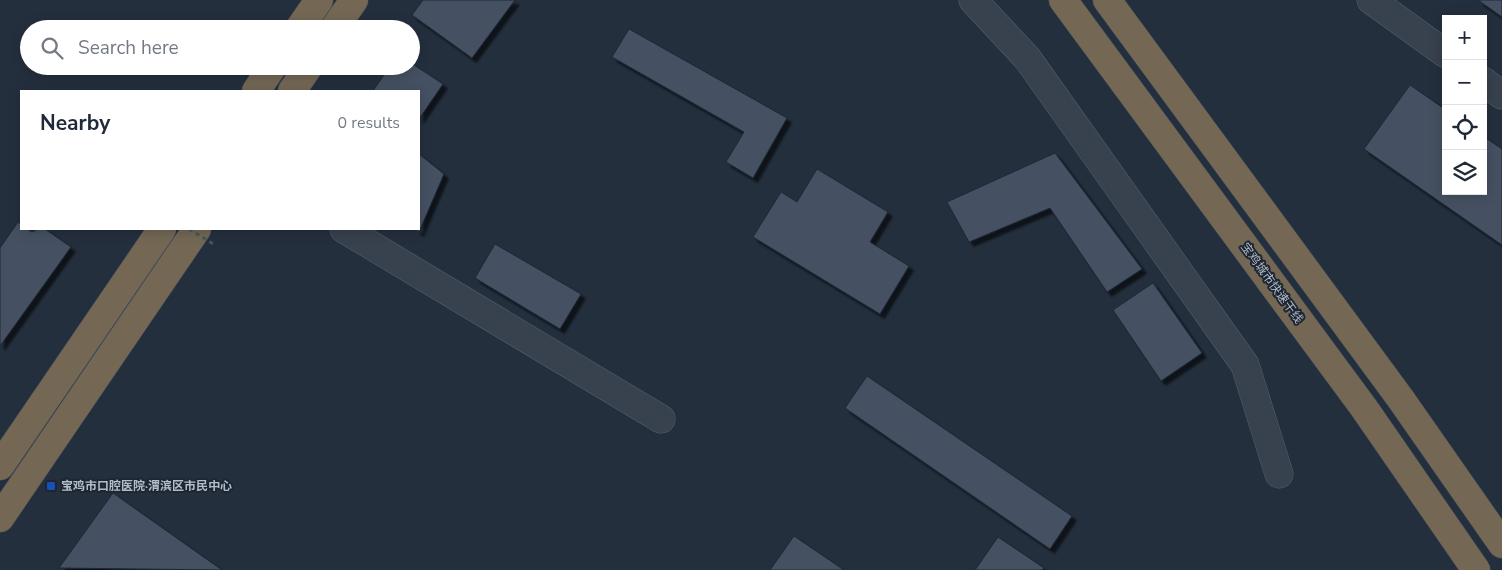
<!DOCTYPE html>
<meta charset="utf-8">
<style>
:root{--surface:#fff;--page:#f6f6f7;--text:#1f2937;--muted:#747a83;--line:#e0e1e3}
body{margin:0;font-family:"Nunito Sans","Noto Sans SC",sans-serif;background:var(--page);color:var(--text)}
.controls{position:absolute;right:15px;top:15px;display:grid;overflow:hidden;border-radius:0px;box-shadow:0 2px 12px #0003}
.controls button{width:45px;height:45px;display:grid;place-items:center;padding:0;border:0;border-bottom:1px solid var(--line);background:var(--surface);color:var(--text);font:25px sans-serif}
.list{margin:0;padding:0;list-style:none}
h2{display:flex;justify-content:space-between;align-items:center;height:65px;margin:0;padding:0 20px;font-size:21px}
h2 small{font-size:16px;font-weight:400;color:var(--muted)}
.icon{flex:none;width:28px;height:28px;fill:none;stroke:currentColor;stroke-width:2;stroke-linecap:round;stroke-linejoin:round}
.map{position:relative;flex:none;width:1502px;height:570px;overflow:hidden}
.search{position:absolute;background:var(--surface);box-shadow:0 2px 12px #0003;left:20px;top:20px;width:400px;height:55px;display:flex;align-items:center;gap:12px;box-sizing:border-box;padding:0 18px;border-radius:28px;color:var(--muted);font-size:19px}
.panel{position:absolute;background:var(--surface);box-shadow:0 2px 12px #0003;left:20px;top:90px;width:400px;height:140px;border-radius:0px}
.map>svg:first-child{display:block}
.building{fill:#455162;stroke:#1f2835;filter:url(#shadow)}
.lines{fill:none;stroke-linecap:round;stroke-linejoin:round}
.minor-casing{stroke:#565f6c;stroke-width:29}
.highway-casing{stroke:#434c59;stroke-width:29}
.minor{stroke:#38414e;stroke-width:28}
.highway{stroke:#746855;stroke-width:28}
.path-bridge{stroke:#44595c;stroke-width:3;stroke-dasharray:4 4;stroke-linecap:butt}
.transit-dot{fill:#1a4fb4;stroke:#1d2633;stroke-width:2}
.labels{text-anchor:middle;stroke-width:4;stroke-linejoin:round;paint-order:stroke}
.street-label{font-size:12px;fill:#b4bcc9;stroke:#1d2633}
.poi-label{font-size:12px;font-weight:bold;fill:#b4bcc9;stroke:#1d2633;text-anchor:start}
</style>
<div class="map">
<svg width="1502" height="570" viewBox="0 0 1502 570">
<defs>
<filter id="shadow"><feDropShadow dx="4.5" dy="4.5" stdDeviation="1" flood-color="#0009"/></filter>
</defs>
<rect width="100%" height="100%" fill="#242f3e"/>
<g class="building">
<path d="M423,0H515L472,58L412,15Z"/>
<path d="M1478,0H1502V17Z"/>
<path d="M629,29L787,118L753,178L726,162L744,132L612,57Z"/>
<path d="M411,63L443,84L419,119V91H373L390,66H411Z"/>
<path d="M1410,85L1446,110V191H1483V136L1502,149V245L1364,149Z"/>
<path d="M1055,153L1142,269L1107,292L1050,208L969,242L947,202Z"/>
<path d="M419,154L444,174L419,232L415,229H419Z"/>
<path d="M817,169L888,212L870,242L909,266L880,314L753,237L781,192L797,202Z"/>
<path d="M18,222L21,225V229H27L32,232L38,229H45L71,247L0,346V248Z"/>
<path d="M495,244L581,294L560,329L475,278Z"/>
<path d="M1153,283L1202,353L1161,381L1113,310Z"/>
<path d="M867,376L1072,516L1050,549L845,408Z"/>
<path d="M113,493L222,570L59,568Z"/>
<path d="M794,536L844,570H770Z"/>
<path d="M998,537L1044,568L1042,570H975Z"/>
</g>
<g class="lines">
<defs>
<g id="minor">
<path d="M973,0L1027,58L1245,365L1279,474"/>
<path d="M1371,0L1446,54"/>
<path d="M1483,81L1502,95"/>
<path d="M344,229L661,419"/>
</g>
<g id="highway">
<path d="M1063,0L1364,408L1476,570"/>
<path d="M1107,0L1400,398L1502,544"/>
<path d="M299,29L319,0"/>
<path d="M334,29L354,0"/>
<path d="M256,91L273,66"/>
<path d="M292,91L309,66"/>
<path d="M0,466L162,229"/>
<path d="M0,518L197,229"/>
</g>
</defs>
<use href="#minor" class="minor-casing"/>
<use href="#highway" class="highway-casing"/>
<use href="#minor" class="minor"/>
<use href="#highway" class="highway"/>
<path class="path-bridge" d="M189,229L215,245"/>
</g>
<rect class="transit-dot" x="46" y="481" width="10" height="10" rx="2.5"/>
<g class="labels">
<g class="street-label">
<text transform="translate(1272 283) rotate(54)" y="4">宝鸡城市快速干线</text>
</g>
<g class="poi-label">
<text x="61" y="490">宝鸡市口腔医院·渭滨区市民中心</text>
</g>
</g>
</svg>
<div class="controls">
<button>+</button>
<button>−</button>
<button><svg class="icon" aria-label="locate" viewBox="0 0 24 24"><circle cx="12" cy="12" r="6"/><path d="M12 2v4M12 18v4M2 12h4M18 12h4"/></svg></button>
<button><svg class="icon" aria-label="layers" viewBox="0 0 24 24"><path d="M12 4l9 5-9 5-9-5zM3 14l9 5 9-5"/></svg></button>
</div>
<div class="search"><svg class="icon" aria-label="search" viewBox="0 0 24 24"><circle cx="10" cy="10" r="6"/><path d="M15 15l6 6"/></svg>Search here</div>
<section class="panel">
<h2>Nearby<small>0 results</small></h2>
<ul class="list">
</ul>
</section>
</div>
